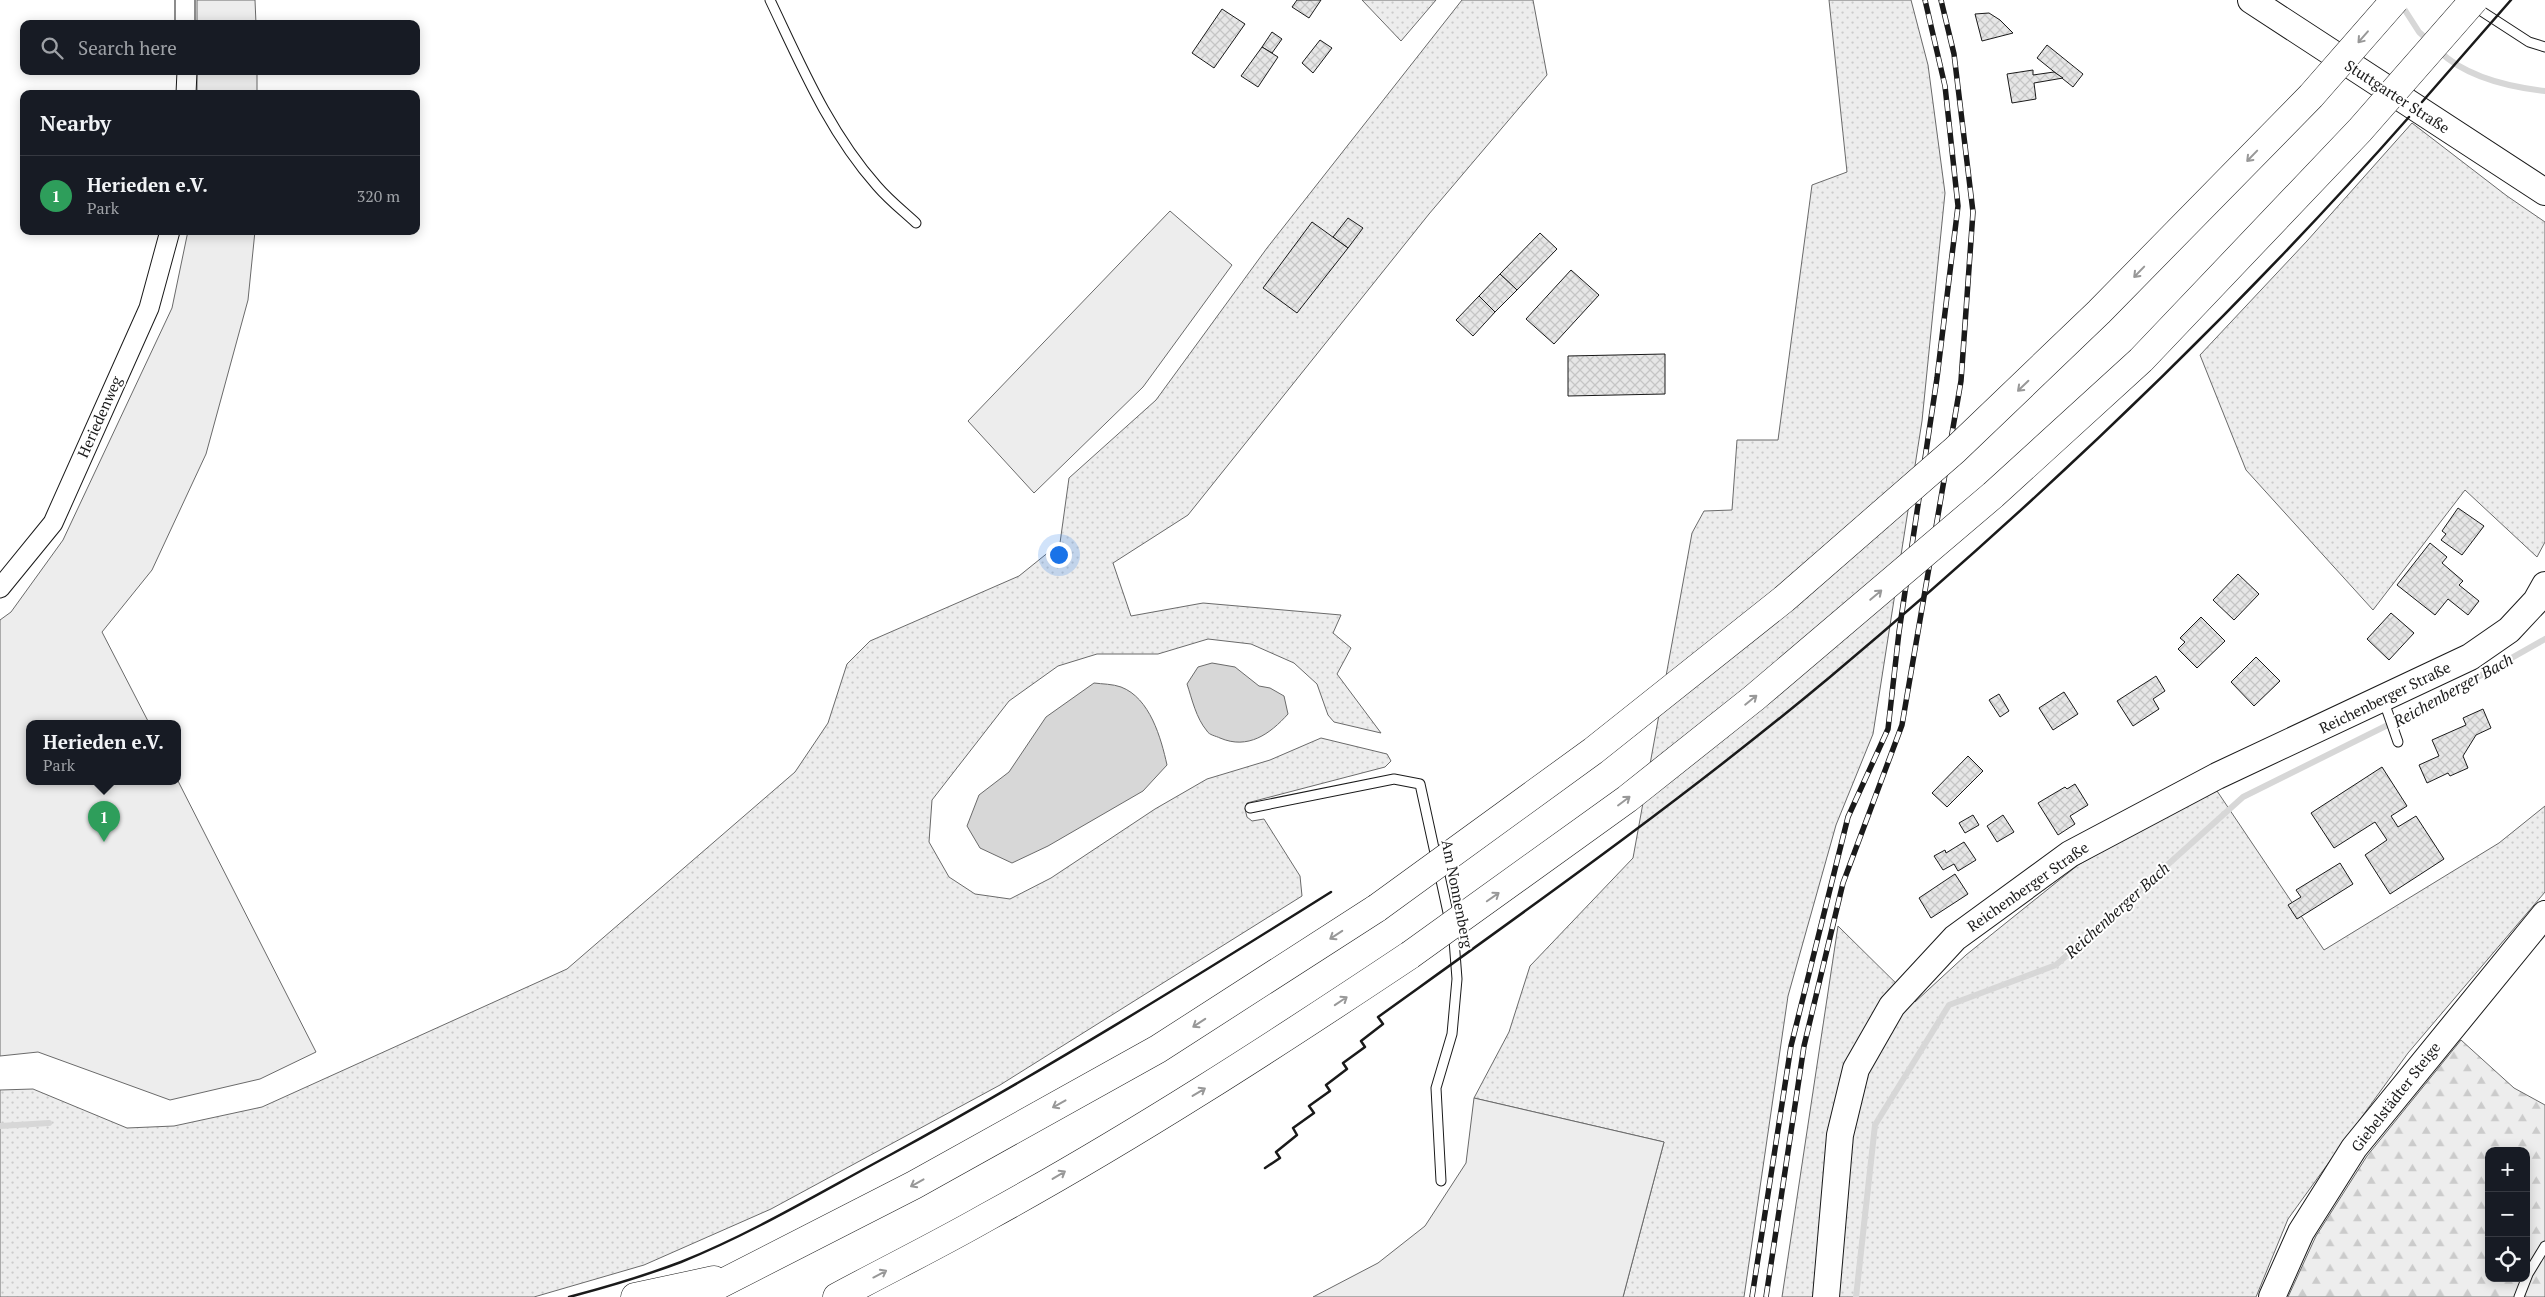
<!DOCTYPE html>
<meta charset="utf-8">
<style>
:root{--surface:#171b24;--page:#242831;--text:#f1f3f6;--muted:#9ea1a6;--line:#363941;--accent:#c62828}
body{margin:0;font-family:"PT Serif",serif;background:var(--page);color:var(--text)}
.controls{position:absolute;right:15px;bottom:15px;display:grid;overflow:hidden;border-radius:10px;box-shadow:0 2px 12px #0003}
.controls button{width:45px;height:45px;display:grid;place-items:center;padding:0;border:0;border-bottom:1px solid var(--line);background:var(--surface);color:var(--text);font:25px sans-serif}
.you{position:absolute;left:1058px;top:554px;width:18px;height:18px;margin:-12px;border:4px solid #fff;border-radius:50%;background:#1a73e8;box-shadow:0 0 0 8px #1a73e833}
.badge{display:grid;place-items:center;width:32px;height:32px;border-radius:50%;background:var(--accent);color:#fff;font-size:16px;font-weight:700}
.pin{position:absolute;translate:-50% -41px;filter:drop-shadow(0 1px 2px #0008)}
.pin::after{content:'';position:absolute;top:26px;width:18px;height:15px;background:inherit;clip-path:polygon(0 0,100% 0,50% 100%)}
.popup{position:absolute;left:26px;top:720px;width:155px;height:65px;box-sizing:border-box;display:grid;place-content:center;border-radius:10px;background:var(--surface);filter:drop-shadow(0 1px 4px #0005);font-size:16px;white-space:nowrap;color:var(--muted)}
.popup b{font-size:19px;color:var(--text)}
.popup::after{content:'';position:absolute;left:50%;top:100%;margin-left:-10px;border:10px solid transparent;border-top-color:var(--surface)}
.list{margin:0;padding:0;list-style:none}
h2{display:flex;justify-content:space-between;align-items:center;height:65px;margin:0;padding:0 20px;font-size:21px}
h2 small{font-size:16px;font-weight:400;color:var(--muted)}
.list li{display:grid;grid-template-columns:32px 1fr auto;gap:15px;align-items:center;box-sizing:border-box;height:80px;padding:0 20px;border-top:1px solid var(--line)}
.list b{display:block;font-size:19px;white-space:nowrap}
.list p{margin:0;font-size:16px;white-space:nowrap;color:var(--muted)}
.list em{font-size:16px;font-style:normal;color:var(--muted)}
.icon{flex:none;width:28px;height:28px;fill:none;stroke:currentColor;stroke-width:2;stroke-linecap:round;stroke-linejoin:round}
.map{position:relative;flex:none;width:2545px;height:1297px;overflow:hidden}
.search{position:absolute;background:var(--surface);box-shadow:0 2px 12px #0003;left:20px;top:20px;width:400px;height:55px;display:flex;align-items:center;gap:12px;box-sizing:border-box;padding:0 18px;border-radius:10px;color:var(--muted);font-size:19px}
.panel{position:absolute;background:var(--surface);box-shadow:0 2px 12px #0003;left:20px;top:90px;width:400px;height:145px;border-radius:10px}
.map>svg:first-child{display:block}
.grass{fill:url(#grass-dots);stroke:#6a6a6a}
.forest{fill:url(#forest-firs);stroke:#6a6a6a;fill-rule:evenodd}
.built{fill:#ededed;stroke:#6a6a6a}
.water{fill:#d7d7d7;stroke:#6a6a6a}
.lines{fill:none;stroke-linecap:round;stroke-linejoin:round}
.stream{stroke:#d7d7d7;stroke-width:6}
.building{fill:url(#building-cross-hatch);stroke:#1a1a1a}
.lane-casing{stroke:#1a1a1a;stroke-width:11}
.street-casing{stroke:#1a1a1a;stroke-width:21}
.secondary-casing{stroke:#1a1a1a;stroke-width:28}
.highway-casing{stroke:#1a1a1a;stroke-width:29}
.lane{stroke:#fff;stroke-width:9}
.street{stroke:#fff;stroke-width:19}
.secondary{stroke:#fff;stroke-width:26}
.highway{stroke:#fff;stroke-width:28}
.rail-casing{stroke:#1a1a1a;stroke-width:5.5}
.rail{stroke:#fff;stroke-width:4;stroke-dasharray:11;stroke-linecap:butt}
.highway-bridge-casing{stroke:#1a1a1a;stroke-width:29;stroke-linecap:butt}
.highway-bridge{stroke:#fff;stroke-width:28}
.wall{stroke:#1a1a1a;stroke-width:2.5}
.oneway{stroke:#989898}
.labels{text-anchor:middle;stroke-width:4;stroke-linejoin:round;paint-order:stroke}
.street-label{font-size:15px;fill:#1a1a1a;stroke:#fff}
.water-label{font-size:16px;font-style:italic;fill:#1a1a1a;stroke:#fff}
</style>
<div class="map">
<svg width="2545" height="1297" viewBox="0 0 2545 1297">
<defs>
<pattern id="grass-dots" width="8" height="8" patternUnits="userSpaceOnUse" patternTransform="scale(1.25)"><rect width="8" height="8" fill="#ededed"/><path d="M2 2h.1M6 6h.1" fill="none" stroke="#cbcbcb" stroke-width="1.8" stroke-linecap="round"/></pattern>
<pattern id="forest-firs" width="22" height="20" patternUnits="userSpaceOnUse" patternTransform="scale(1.25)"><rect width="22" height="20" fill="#ededed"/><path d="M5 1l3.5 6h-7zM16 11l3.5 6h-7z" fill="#cbcbcb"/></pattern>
<pattern id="building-cross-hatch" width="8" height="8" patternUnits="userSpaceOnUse" patternTransform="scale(1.25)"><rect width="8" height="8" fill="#e6e6e6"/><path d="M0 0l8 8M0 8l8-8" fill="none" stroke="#c5c5c5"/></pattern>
</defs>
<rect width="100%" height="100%" fill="#fff"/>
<g class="grass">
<path d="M1362,0H1436L1401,41Z"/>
<path d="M1462,0H1533L1547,75L1429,214L1188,515L1113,563L1131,616L1203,603L1341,615L1333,633L1351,648L1337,674L1381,733L1334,722L1328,715L1317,684L1294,663L1251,644L1208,639L1158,654H1097L1058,666L1009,701L932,800L929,842L949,877L975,894L1010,899L1051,878L1155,809L1207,779L1270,760L1321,738L1387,754L1391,761L1385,767L1247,803L1245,809L1247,817L1252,821L1264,819L1300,876L1302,896L1000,1085L771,1209L644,1265L534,1297H0V1090L33,1089L127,1128L174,1126L262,1107L567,969L795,772L828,723L847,664L870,641L1019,576L1060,543L1069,478L1156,400L1267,248Z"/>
<path d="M1829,0H1911L1928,65L1945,193L1922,421L1873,734L1836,825L1788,996L1744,1297H1623L1664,1142L1474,1098L1509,1032L1530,966L1633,858L1692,533L1704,511L1732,510L1737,440H1778L1812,185L1847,172Z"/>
<path d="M2412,123L2507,196L2545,222V542L2537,557L2465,490L2373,610L2246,470L2200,355L2307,241Z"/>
<path d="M2215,788L2324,950L2499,843L2545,806V892L2408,1053L2288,1219L2256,1297H1782L1838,926L1915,1002L1966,955L2078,865Z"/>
</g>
<path class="forest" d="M2461,1040L2514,1088L2545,1105V1297H2288L2316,1236L2367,1156ZM2489,1151H2526V1278H2489Z"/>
<g class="built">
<path d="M197,0H255L256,24H197Z"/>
<rect x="197" y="71" width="60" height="23"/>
<path d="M1170,211L1232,265L1143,387L1034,493L968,421Z"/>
<path d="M188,231H255L248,300L206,454L152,570L102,632L149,723H30V781H178L316,1052L260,1079L170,1100L38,1052L0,1056V620L11,612L63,540L172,308Z"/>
<path d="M1474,1098L1664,1142L1623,1297H1313L1378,1263L1425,1226L1466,1163Z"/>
</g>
<g class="water">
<path d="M1212,663L1235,667L1259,686L1270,688L1284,696L1288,714C1270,734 1248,750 1220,738C1216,736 1209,735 1207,731C1196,718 1192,699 1187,684L1198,667Z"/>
<path d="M1094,683C1102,684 1113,684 1121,687C1150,698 1161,738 1167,765L1143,791L1048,846L1012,863L980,848L967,826L979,795L1009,772L1046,717Z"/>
</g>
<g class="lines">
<g class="stream">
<path d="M2401,4L2419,32L2430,42"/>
<path d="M2439,51C2466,77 2509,87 2545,91"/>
<path d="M0,1126L49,1123"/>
<path d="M1856,1297L1875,1125L1949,1005L2056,965L2243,797L2432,703L2545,639"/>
</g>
</g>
<g class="building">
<path d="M1297,0H1321L1309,18L1292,7Z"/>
<path d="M1222,9L1245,24L1214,68L1192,53Z"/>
<path d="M1989,13L2000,20L2013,33L1982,41L1975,14Z"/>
<path d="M1272,32L1282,39L1272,53L1262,47Z"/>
<path d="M1320,40L1332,48L1313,73L1302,63Z"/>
<path d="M2047,45L2083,74L2073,87L2037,58Z"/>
<path d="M1262,47L1278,57L1258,87L1241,76Z"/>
<path d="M2033,70V75L2054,72L2063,78L2034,83L2036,99L2012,103L2007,74Z"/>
<path d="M1348,218L1363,228L1348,248L1333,237Z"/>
<path d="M1312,222L1348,248L1297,313L1263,288Z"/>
<path d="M1540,233L1557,249L1517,290L1500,274Z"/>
<path d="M1571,270L1599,295L1554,344L1526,319Z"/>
<path d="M1500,274L1517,290L1495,312L1479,296Z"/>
<path d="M1479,296L1495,312L1473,336L1456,320Z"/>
<path d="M1665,354V394L1568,396V356Z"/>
<path d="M2458,508L2484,526L2462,555L2441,540L2446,534L2442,531Z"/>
<path d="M2430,543L2447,557L2442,563L2463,581L2459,585L2479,601L2468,615L2448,599L2435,615L2397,585Z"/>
<path d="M2238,574L2259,594L2234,620L2213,600Z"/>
<path d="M2391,613L2414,633L2389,660L2367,639Z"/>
<path d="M2201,617L2225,641L2197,668L2178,649L2185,642L2180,638Z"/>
<path d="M2256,657L2280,681L2254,706L2231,682Z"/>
<path d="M2156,676L2165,691L2153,699L2159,709L2133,726L2117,701Z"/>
<path d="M2064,692L2078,714L2053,730L2039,708Z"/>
<path d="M1999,694L2009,711L2000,717L1989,700Z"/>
<path d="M2483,709L2491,728L2476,735L2463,756L2468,768L2450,776L2448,773L2427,783L2419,765L2439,756L2432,740L2466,725L2463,718Z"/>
<path d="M1968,756L1983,771L1947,807L1932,793Z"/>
<path d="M2382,767L2407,806L2391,816L2398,827L2416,816L2444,859L2390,894L2365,855L2387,840L2375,822L2334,848L2311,813Z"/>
<path d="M2075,784L2088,805L2070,816L2075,824L2058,835L2038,803L2065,787L2067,789Z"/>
<path d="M1973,815L1979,825L1965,833L1959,823Z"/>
<path d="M2003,815L2014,832L1997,842L1987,826Z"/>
<path d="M1964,842L1976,860L1958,871L1954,864L1943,870L1934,856L1945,850L1946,853Z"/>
<path d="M2340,863L2353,884L2297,919L2288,905L2301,897L2296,890Z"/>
<path d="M1955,874L1968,894L1931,918L1919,898Z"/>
</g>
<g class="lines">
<defs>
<g id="lane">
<path d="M770,0C801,65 829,132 877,186C889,200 903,211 916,223"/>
<path d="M2472,5L2529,42L2545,47"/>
<path d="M2383,699L2398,742"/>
<path d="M1250,808L1394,779L1420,784L1454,940L1457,979L1452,1034L1436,1088L1441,1181"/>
<path d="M2519,1297L2528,1274L2545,1246"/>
</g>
<g id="street">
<path d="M185,0V24"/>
<path d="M186,94L187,71"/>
<path d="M0,588L53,523L149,308L170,231"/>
</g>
<g id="secondary">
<path d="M2251,0L2545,192"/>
<path d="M1826,1297L1840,1135L1856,1069L1892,1006L1955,938L2070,854L2217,776L2470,657L2509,630L2536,601L2545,585"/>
<path d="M2272,1297L2301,1232L2354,1148L2545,914"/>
</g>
<g id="highway">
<path d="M635,1297L714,1280"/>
<path d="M695,1297L914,1185L1158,1049L1377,908"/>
<path d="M837,1297C887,1270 938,1245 987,1217C1133,1137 1272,1047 1410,955"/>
</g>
</defs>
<use href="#lane" class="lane-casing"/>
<use href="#street" class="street-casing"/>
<use href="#secondary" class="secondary-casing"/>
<use href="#highway" class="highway-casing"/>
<use href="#lane" class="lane"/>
<use href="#street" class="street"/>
<use href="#secondary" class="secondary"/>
<use href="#highway" class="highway"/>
<defs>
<g id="rail">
<path d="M1752,1297L1791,1046L1848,817L1888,729L1899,632L1937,378L1958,206L1945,86L1925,0"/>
<path d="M1766,1297L1804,1046L1843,883L1902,725L1961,381L1973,212L1954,54L1941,0"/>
</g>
</defs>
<use href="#rail" class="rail-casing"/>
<use href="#rail" class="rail"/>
<defs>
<g id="highway-bridge">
<path d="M1377,908L1593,751L1784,599L1955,450L2099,312L2311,96L2395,0"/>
<path d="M1410,955L1627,799L1754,698L1993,495L2141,360L2360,130L2474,0"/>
</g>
</defs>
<use href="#highway-bridge" class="highway-bridge-casing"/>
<use href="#highway-bridge" class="highway-bridge"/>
<g class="wall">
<path d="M2422,102L2511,0"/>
<path d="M1265,1168L1280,1158L1276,1152L1297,1135L1293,1128L1314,1113L1309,1106L1330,1091L1326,1085L1347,1069L1343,1063L1365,1047L1361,1041L1383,1024L1378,1017C1531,907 1685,798 1830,677C2036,504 2231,319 2409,117"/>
<path d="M569,1297C607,1287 644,1276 681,1262C753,1233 821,1192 890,1155C1040,1073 1186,983 1331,892"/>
</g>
</g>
<defs><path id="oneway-shaft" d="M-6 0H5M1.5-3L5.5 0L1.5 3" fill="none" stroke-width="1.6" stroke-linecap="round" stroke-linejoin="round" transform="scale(1.25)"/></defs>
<g class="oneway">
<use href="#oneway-shaft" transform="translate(2363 37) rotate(131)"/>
<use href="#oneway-shaft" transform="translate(2252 156) rotate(134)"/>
<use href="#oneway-shaft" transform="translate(2139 272) rotate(134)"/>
<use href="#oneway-shaft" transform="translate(2023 386) rotate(136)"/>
<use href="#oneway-shaft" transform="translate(1876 595) rotate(-40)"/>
<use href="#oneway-shaft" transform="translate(1751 700) rotate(-39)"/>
<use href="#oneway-shaft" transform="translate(1624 801) rotate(-37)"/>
<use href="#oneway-shaft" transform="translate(1493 897) rotate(-35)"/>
<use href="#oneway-shaft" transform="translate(1336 935) rotate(147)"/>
<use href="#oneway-shaft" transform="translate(1341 1001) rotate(-34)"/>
<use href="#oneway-shaft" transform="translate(1199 1023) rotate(147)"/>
<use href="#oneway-shaft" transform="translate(1199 1092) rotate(-31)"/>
<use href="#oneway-shaft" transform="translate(1059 1104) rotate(151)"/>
<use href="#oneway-shaft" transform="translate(1059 1175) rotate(-31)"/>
<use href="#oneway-shaft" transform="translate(917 1183) rotate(151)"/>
<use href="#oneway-shaft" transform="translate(880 1274) rotate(-28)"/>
</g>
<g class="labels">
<g class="street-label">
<text transform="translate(2397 97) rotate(33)" y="5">Stuttgarter Straße</text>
<text transform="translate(100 417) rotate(-66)" y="5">Heriedenweg</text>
<text transform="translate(2385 698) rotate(-26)" y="5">Reichenberger Straße</text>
<text transform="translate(2028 887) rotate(-35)" y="5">Reichenberger Straße</text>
<text transform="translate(1457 894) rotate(79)" y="5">Am Nonnenberg</text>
<text transform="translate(2396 1097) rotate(-52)" y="5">Giebelstädter Steige</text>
</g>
<g class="water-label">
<text transform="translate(2453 690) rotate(-29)" y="6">Reichenberger Bach</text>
<text transform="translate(2117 910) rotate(-42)" y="6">Reichenberger Bach</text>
</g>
</g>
</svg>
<div class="controls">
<button>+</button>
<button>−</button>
<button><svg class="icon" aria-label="locate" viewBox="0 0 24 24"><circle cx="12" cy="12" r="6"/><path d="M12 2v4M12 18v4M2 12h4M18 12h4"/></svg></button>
</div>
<div class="you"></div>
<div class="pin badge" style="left:104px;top:842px;background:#2e9e5b">1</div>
<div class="popup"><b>Herieden e.V.</b>Park</div>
<div class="search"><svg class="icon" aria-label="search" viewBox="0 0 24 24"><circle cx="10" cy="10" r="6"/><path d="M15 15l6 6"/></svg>Search here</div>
<section class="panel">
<h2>Nearby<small></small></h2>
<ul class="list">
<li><span class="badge" style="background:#2e9e5b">1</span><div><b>Herieden e.V.</b><p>Park</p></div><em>320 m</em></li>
</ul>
</section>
</div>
